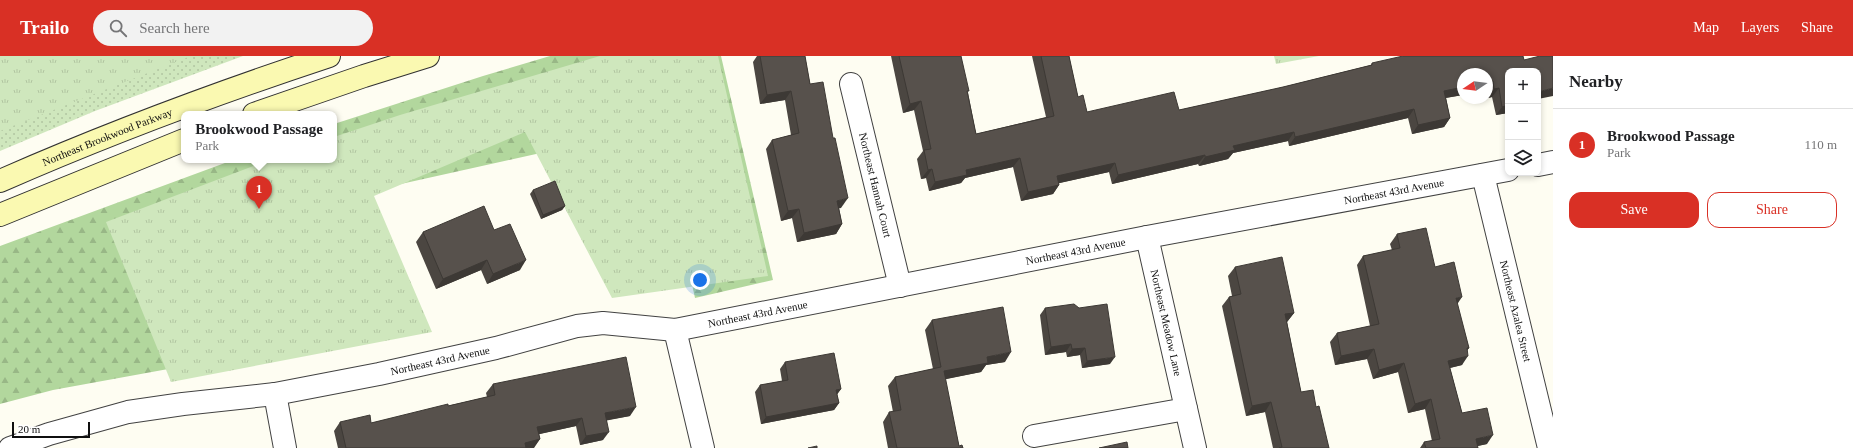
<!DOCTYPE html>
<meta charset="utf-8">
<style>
:root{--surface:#fff;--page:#f2f2f2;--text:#202124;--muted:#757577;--line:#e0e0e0;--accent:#d93025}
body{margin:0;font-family:Georgia,serif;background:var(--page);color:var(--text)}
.controls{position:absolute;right:12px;top:12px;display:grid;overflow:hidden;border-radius:8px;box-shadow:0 2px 6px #0003}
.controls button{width:36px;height:36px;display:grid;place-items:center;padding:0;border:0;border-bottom:1px solid var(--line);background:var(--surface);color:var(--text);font:20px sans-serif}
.compass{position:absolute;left:1457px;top:12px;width:36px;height:36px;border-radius:50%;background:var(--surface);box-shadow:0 2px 6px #0003;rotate:257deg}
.scale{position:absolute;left:12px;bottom:10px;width:78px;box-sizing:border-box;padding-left:4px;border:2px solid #0f0f0f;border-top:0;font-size:11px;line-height:14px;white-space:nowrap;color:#0f0f0f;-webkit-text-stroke:3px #fff;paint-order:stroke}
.you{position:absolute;left:700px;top:224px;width:14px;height:14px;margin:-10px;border:3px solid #fff;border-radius:50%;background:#1a73e8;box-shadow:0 0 0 6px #1a73e833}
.badge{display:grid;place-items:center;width:26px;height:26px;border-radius:50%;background:var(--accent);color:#fff;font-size:13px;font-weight:700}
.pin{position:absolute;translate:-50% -33px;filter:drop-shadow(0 1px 2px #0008)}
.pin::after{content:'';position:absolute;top:21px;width:14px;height:12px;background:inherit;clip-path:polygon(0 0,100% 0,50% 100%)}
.popup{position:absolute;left:181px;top:55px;width:156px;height:52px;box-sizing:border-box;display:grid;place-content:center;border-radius:8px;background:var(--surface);filter:drop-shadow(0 1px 3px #0005);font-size:13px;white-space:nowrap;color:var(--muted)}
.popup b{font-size:15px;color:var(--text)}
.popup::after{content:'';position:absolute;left:50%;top:100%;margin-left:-8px;border:8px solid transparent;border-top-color:var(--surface)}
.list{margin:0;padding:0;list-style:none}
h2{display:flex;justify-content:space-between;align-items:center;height:52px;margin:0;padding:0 16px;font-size:17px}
h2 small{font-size:13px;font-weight:400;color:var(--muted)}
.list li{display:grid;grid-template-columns:26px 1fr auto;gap:12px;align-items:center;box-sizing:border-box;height:72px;padding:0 16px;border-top:1px solid var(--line)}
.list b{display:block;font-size:15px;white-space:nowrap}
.list p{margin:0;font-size:13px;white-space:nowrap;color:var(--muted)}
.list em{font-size:13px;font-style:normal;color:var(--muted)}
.actions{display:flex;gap:8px;padding:12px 16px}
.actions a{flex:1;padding:9px 0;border:1px solid var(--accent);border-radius:12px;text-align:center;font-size:14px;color:var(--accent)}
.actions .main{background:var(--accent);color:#fff}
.icon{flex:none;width:22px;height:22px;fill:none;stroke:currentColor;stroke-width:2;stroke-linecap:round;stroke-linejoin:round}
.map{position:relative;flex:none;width:1553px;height:392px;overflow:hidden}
header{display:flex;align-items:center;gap:24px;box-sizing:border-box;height:56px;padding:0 20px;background:var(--accent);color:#fff}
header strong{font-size:19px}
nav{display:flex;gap:22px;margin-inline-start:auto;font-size:14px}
.search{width:280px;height:36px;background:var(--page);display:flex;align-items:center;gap:10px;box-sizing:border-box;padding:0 14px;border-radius:22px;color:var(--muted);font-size:15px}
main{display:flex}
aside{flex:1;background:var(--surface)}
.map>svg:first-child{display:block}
.grass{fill:url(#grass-dots)}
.forest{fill:url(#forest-firs)}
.park{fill:url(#park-tufts)}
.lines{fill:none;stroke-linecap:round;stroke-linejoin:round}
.street-casing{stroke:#424242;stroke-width:24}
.secondary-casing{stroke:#313131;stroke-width:24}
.street{stroke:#fff;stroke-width:22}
.secondary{stroke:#faf9b1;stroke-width:22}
.wall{fill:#4b4641}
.shaded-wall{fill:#3d3935}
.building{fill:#57514c;stroke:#3d3935}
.labels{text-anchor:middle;stroke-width:4;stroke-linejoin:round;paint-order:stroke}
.street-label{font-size:11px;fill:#0f0f0f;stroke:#fff}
</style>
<header>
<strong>Trailo</strong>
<div class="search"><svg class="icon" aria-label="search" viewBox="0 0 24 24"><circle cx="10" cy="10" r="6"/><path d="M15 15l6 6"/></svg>Search here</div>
<nav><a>Map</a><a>Layers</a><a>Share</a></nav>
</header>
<main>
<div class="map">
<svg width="1553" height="392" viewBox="0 0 1553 392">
<defs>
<pattern id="grass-dots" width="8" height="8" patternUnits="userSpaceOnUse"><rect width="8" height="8" fill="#cfe7bd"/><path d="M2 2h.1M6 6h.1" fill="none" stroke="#b1c5a1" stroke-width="1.8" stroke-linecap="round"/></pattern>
<pattern id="forest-firs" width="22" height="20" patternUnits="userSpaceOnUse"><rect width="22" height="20" fill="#b2d79d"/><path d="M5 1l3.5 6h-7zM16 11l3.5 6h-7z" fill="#98b786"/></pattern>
<pattern id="park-tufts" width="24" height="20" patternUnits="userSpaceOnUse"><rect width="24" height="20" fill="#cfe7bd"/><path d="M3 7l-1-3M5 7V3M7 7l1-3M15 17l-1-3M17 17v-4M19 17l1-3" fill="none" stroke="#b1c5a1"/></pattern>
</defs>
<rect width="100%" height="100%" fill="#fefdf2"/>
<path class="grass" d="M119,0H243L95,55L0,95V65Z"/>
<path class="forest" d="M550,0H721L773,224L695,242L657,71L275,156L284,292L53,334L0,348V190L233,104H334V68L483,20Z"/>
<g class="park">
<path d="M0,0H191L0,75Z"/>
<path d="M600,0H718L768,220L612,242L525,76L374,140L432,276L171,326L106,166L269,104H334V81L400,59Z"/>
<path d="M1274,0H1319L1276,8Z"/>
</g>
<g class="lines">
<defs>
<g id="street">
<path id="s1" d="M851,28L900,230"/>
<path d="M1538,109L1553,106"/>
<path id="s2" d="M1483,119L1549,392"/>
<path id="s3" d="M1147,181L1195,392"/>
<path d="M675,274L703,392"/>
<path d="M275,338L285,392"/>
<path d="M1034,380L1186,353"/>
<path id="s4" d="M10,392L49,378L128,356L183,348L275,338L379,318L496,292L577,270L603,267L675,274L1147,181L1508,114"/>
</g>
<g id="secondary">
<path d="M254,58L364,20L428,0"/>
<path id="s5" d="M0,125C107,78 217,37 329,0"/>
<path d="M0,159L184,84"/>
</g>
</defs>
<use href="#street" class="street-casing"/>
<use href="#secondary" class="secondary-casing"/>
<use href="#street" class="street"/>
<use href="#secondary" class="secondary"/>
</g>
<g class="wall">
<path d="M757,0H805L810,28L841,152H839L842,168L836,178L797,186L792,162L781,165L766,93L772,84L791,79L785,44L760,48L753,6Z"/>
<path d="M891,0H961L976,78L1046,61L1032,0H1069L1078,41L1087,56L1179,54L1283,31L1371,9L1372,7L1508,15V57L1496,59L1492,41L1488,42L1487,37V18L1463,39L1446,42L1450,62L1444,71L1412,78L1408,62L1289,90L1288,85L1233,97L1228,103L1199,110L1198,108L1112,128L1109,116L1059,127V129L1053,138L1021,145L1013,111L965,122L961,127L929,135L926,122L921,123L917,103L923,95L914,54L903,57Z"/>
<path d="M533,134L565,150L562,154L541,163L530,138Z"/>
<path d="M494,174L520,214L487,228L481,214L436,233L416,186L423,176Z"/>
<path d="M1397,178L1435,211L1457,248L1469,292L1467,294L1462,309L1450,312L1462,357L1487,388L1477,390L1478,392H1420L1424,386L1432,385L1425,353L1408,357L1398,316L1373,323L1367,303L1335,309L1330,286L1337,277L1370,270L1357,209L1363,200L1392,194L1390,188Z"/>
<path d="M1235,211L1294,257L1287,266L1301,336L1316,351L1329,392H1273L1265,356L1246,360L1222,250L1229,241L1232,240L1228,220Z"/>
<path d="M1045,252L1110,308L1082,312L1080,299L1067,301L1066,296L1045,299L1040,259Z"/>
<path d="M932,264L1005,306L986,309L981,316L945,323L959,390L963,392H888L883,366L889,356H893L888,330L895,321L933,313L925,274Z"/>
<path d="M785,306L841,333L837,338L839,347L834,354L761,368L755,336L760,329L782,325L780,313Z"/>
<path d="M493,328L630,360L607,364L603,384L580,389L576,370L539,378L540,383L533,392H338L334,375L340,366L371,367L487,341L486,337Z"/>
</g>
<g class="shaded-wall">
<path d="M1493,25L1487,33V27Z"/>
<path d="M1463,31V39L1438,43L1444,35Z"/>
<path d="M1499,32L1492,41L1488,42L1494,33Z"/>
<path d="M1553,32V40L1538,43V36Z"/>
<path d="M791,35L785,44L760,48L767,39Z"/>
<path d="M921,45L914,54L903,57L910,48Z"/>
<path d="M1508,49V57L1496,59L1502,51Z"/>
<path d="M1414,53L1408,62L1289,90L1295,81Z"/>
<path d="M1450,62L1444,71L1412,78L1418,69Z"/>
<path d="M1294,76L1288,85L1233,97L1228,103L1199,110L1205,101L1233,90Z"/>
<path d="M1205,99L1198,108L1112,128L1118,119Z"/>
<path d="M1020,102L1013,111L965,122L961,127L929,135L935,126L966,114Z"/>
<path d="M1115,107L1109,116L1051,129L1057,120Z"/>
<path d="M932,113L926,122L921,123L928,114Z"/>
<path d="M1059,129L1053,138L1021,145L1028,136Z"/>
<path d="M848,142L841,152L831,154L837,145Z"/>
<path d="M565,150L562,154L541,163L543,159Z"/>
<path d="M799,153L792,162L781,165L788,155Z"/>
<path d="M842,168L836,178L797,186L804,177Z"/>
<path d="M487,204L481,214L436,233L443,223Z"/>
<path d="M526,204L520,214L487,228L493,218Z"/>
<path d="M1462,241L1456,250V242Z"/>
<path d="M1294,257L1287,266L1285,258Z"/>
<path d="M1071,288L1066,296L1045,299L1051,291Z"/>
<path d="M1085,292L1080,299L1067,301L1072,293Z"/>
<path d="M1467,292H1469L1462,301L1468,300L1462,309L1441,314L1448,305Z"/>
<path d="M1374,293L1367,303L1335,309L1341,300Z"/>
<path d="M1011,296L1005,306L986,309L981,316L937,325L944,315L987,301Z"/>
<path d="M1115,301L1110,308L1082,312L1087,305Z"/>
<path d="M1404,307L1398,316L1373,323L1379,314Z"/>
<path d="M841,333L836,340V334Z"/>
<path d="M1431,343L1425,353L1408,357L1415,348Z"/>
<path d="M1271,346L1265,356L1246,360L1252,350Z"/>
<path d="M839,347L834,354L761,368L766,361Z"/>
<path d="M636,351L630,360L599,366L605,357Z"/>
<path d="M582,362L576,370L531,380L537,371Z"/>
<path d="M609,376L603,384L580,389L586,380Z"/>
<path d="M1493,379L1487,388L1469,392L1476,383Z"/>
<path d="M540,383L534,392H521L525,387Z"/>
</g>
<g class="building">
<path d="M760,0H805L810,28L823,26L833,82H835L848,142L837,145L842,168L804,177L799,153L788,155L772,84L799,77L791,35L767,39Z"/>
<path d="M899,0H961L969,35H967L976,78L1054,60L1041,0H1069L1078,41L1083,39L1087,56L1174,36L1179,54L1283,31L1372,9V7L1403,0H1523L1524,4L1540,0H1553V32L1538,36V15H1508V49L1502,51L1499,32L1494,33L1493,25L1487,27V18H1463V31L1444,35L1450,62L1418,69L1414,53L1295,81L1294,76L1233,90L1235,94L1205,101V99L1118,119L1115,107L1057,120L1059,129L1028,136L1020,102L966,114L967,119L935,126L932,113L928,114L924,94L931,93L921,45L910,48Z"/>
<path d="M555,125L565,150L543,159L533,134Z"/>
<path d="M484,150L494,174L510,168L526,204L493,218L487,204L443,223L423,176Z"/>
<path d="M1426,172L1435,211L1454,206L1462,241L1456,242L1469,292H1467L1468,300L1448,305L1462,357L1487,352L1493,379L1476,383L1478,392H1426L1424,386L1440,383L1431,343L1415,348L1404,307L1379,314L1374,293L1341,300L1337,277L1379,268L1363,200L1400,192L1397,178Z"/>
<path d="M1282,201L1294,257L1285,258L1301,336L1313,334L1316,351L1319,350L1329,392H1279L1282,391L1271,346L1252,350L1229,241L1241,238L1235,211Z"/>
<path d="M1074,248L1079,252L1107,248L1115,301L1087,305L1085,292L1072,293L1071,288L1051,291L1045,252Z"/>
<path d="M1003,251L1011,296L987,301L988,307L944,315L959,390L962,389L963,392H897L889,356L901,354L895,321L941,311L932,264Z"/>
<path d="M834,297L841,333L836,334L839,347L766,361L760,329L788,324L785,306Z"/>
<path d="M626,301L636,351L605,357L609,376L586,380L582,362L537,371L540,383L525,387L526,392H346L340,366L370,359L371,367L448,348V350L495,339L493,328Z"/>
<path d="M1127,386L1128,392H1099Z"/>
<path d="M817,390V392H808Z"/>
</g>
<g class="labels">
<g class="street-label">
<text dy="4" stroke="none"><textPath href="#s5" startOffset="116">Northeast Brookwood Parkway</textPath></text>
<text dy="4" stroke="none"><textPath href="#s1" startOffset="104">Northeast Hannah Court</textPath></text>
<text dy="4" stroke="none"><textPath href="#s4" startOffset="1412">Northeast 43rd Avenue</textPath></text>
<text dy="4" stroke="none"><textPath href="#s4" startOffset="1088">Northeast 43rd Avenue</textPath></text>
<text dy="4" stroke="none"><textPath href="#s2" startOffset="140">Northeast Azalea Street</textPath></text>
<text dy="4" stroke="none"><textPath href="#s4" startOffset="764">Northeast 43rd Avenue</textPath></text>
<text dy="4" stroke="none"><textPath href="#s3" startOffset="88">Northeast Meadow Lane</textPath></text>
<text dy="4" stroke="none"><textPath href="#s4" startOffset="440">Northeast 43rd Avenue</textPath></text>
</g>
</g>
</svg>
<div class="controls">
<button>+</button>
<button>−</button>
<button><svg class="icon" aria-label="layers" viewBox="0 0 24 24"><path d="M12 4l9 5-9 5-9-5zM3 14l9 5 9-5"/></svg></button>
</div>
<svg class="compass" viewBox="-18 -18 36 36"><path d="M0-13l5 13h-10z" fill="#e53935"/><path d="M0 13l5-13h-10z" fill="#757577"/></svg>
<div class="scale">20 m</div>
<div class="you"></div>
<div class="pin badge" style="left:259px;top:153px">1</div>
<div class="popup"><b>Brookwood Passage</b>Park</div>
</div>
<aside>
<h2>Nearby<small></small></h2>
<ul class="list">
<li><span class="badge">1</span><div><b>Brookwood Passage</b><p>Park</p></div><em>110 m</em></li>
</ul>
<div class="actions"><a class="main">Save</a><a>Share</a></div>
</aside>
</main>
